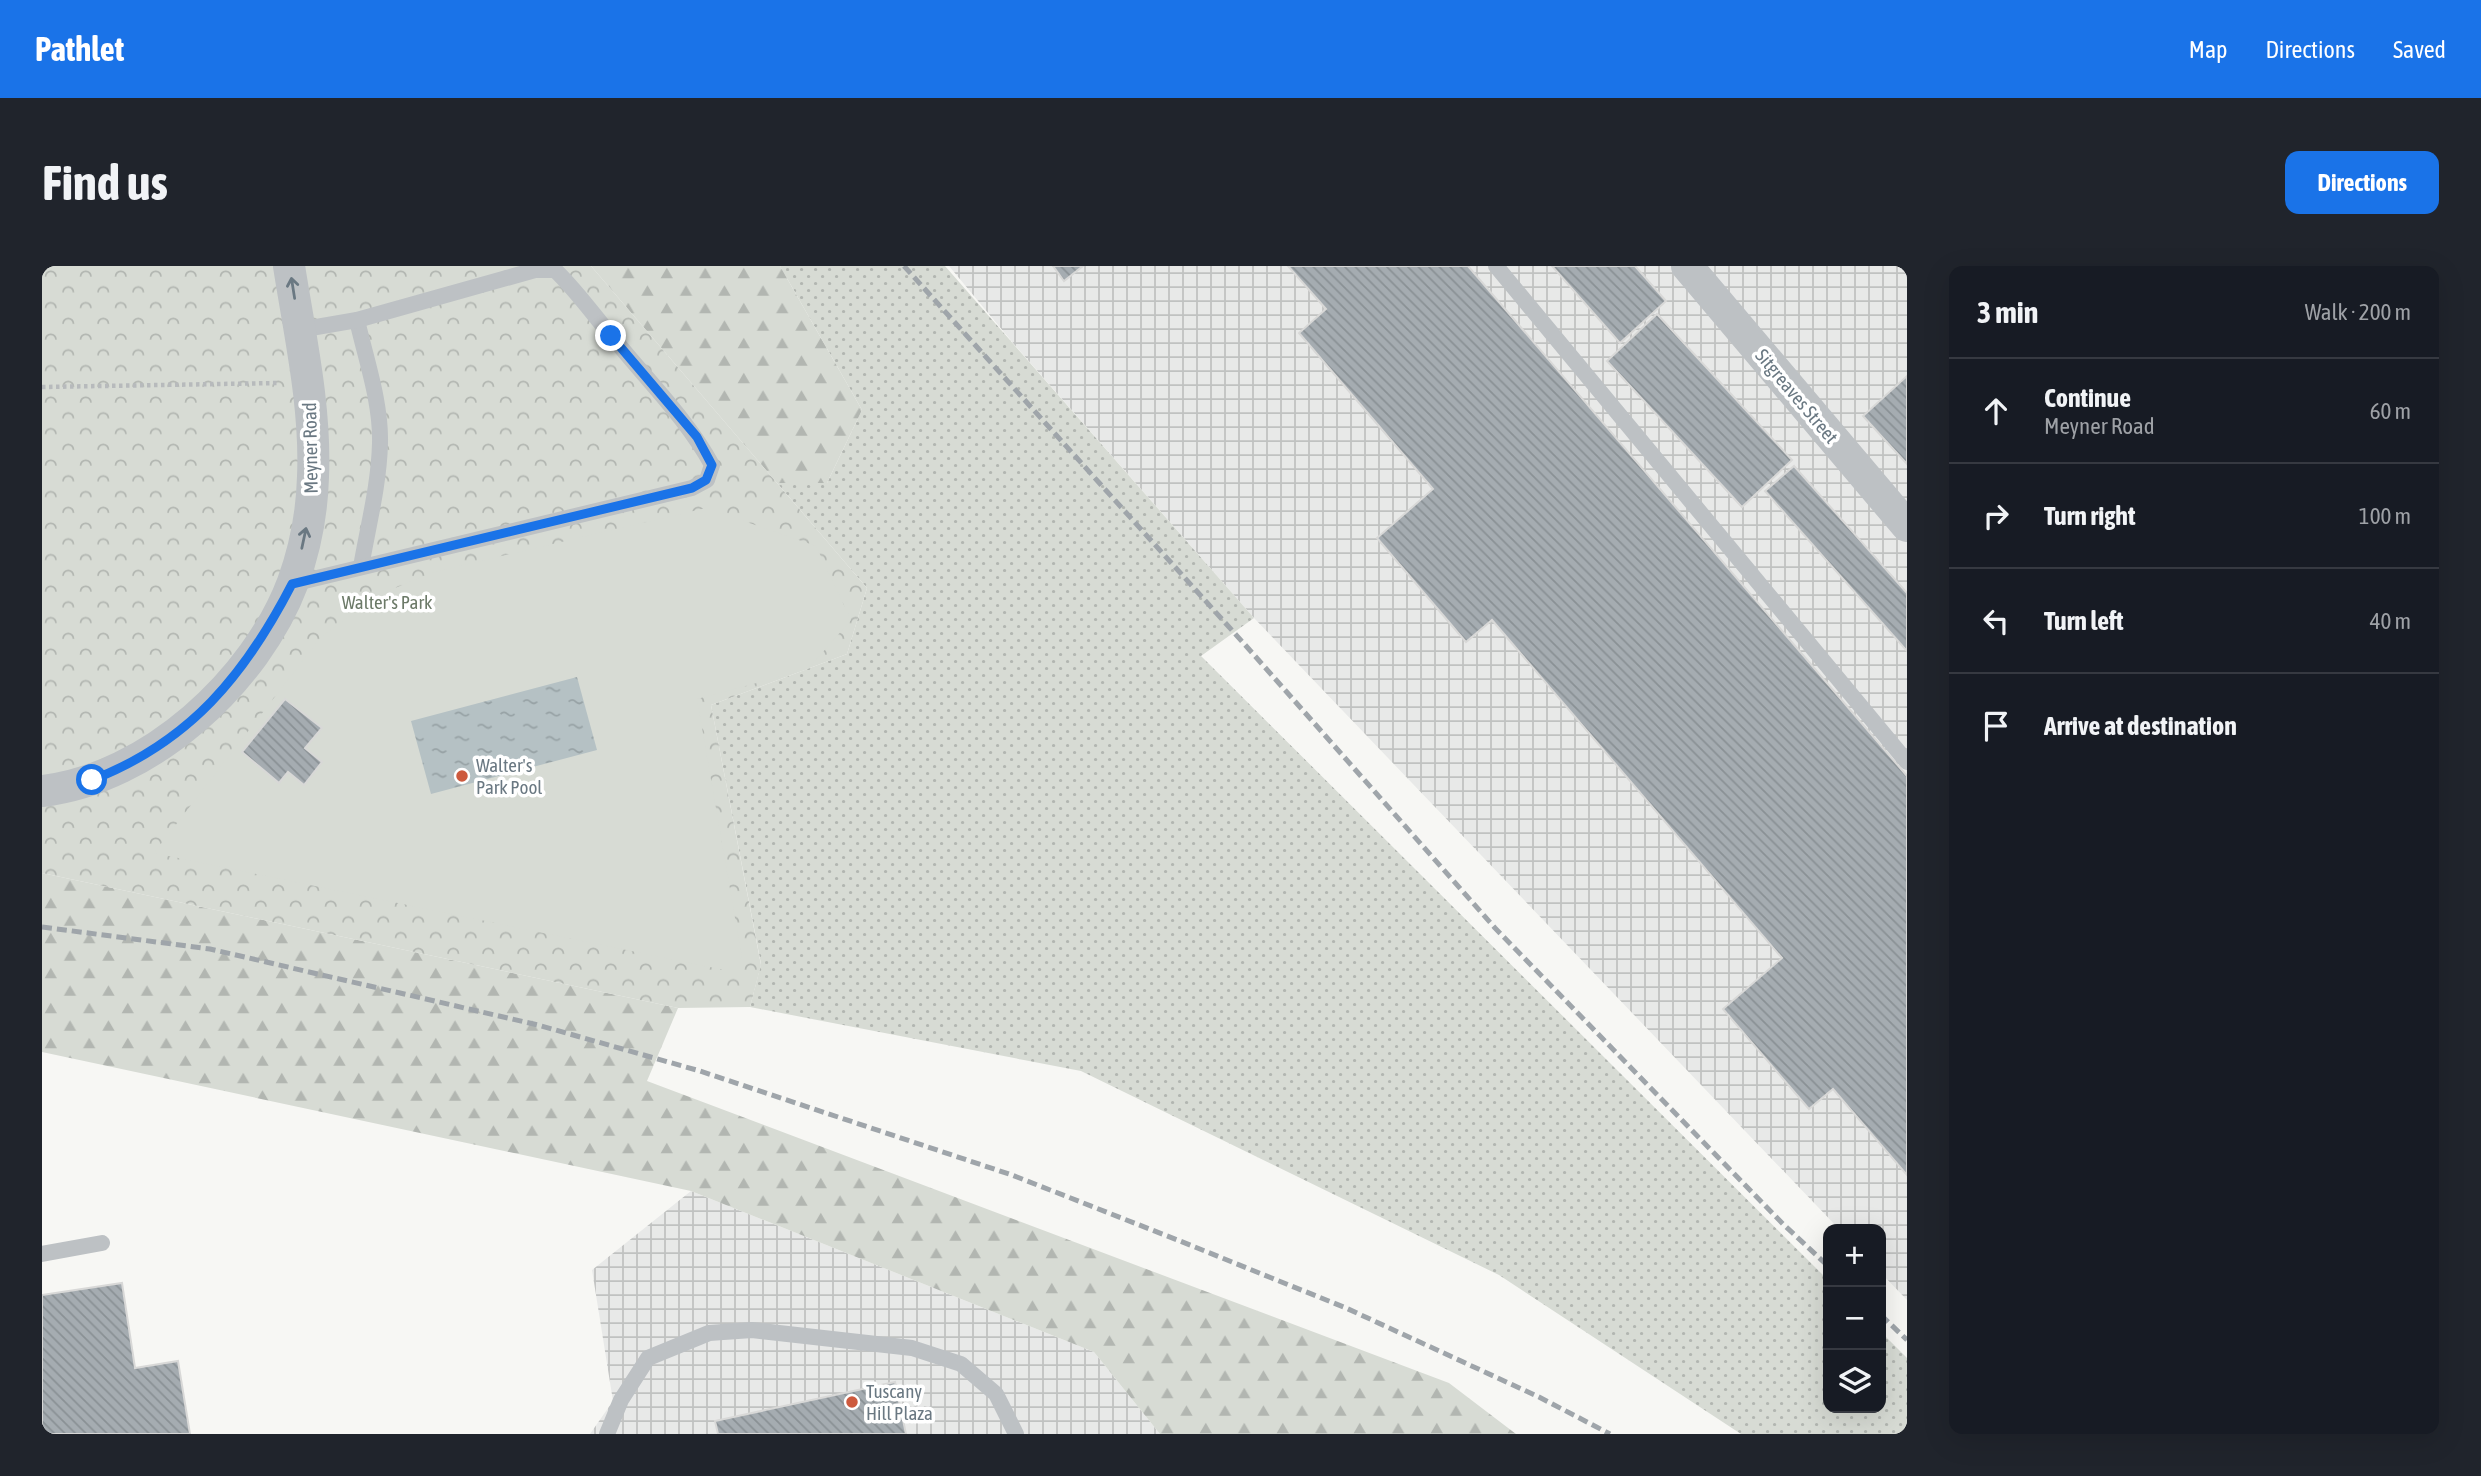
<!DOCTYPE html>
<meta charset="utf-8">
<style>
:root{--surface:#171b24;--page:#20242c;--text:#f1f3f6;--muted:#9ea1a6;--line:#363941;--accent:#1a73e8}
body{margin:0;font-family:"Asap Condensed",sans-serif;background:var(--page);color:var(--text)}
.controls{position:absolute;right:21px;bottom:21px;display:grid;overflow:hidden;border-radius:14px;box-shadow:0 7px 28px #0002}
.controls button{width:63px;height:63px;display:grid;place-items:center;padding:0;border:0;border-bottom:2px solid var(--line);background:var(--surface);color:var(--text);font:35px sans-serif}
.stop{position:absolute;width:21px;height:21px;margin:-16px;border:5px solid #1a73e8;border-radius:50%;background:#fff}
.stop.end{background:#1a73e8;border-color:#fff;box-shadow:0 2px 7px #0008}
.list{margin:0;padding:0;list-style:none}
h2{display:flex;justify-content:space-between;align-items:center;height:91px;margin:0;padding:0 28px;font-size:30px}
h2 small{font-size:23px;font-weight:400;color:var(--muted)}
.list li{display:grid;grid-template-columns:46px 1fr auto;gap:21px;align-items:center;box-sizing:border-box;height:105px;padding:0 28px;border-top:2px solid var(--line)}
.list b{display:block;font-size:26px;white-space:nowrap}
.list p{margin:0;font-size:23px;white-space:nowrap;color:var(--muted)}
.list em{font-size:23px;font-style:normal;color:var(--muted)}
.icon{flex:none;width:38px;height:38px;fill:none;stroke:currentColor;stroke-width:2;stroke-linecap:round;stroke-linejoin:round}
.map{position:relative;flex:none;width:1865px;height:1168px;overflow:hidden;border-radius:14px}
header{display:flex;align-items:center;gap:42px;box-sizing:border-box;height:98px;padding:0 35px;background:var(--accent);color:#fff}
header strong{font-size:33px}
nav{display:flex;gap:38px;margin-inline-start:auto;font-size:24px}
.intro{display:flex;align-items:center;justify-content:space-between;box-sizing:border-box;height:168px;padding:0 42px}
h1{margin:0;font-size:49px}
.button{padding:18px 32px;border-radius:14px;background:var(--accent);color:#fff;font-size:24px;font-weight:700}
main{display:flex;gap:42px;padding:0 42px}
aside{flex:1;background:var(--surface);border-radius:14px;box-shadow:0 7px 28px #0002}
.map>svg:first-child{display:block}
.industrial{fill:url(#industrial-grid)}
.grass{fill:url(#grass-dots)}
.forest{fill:url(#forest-firs)}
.park{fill:url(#park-crowns)}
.pitch{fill:#d7dbd4}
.water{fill:url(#water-ripples)}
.building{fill:url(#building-back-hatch);stroke:#d8d8d7;stroke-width:2}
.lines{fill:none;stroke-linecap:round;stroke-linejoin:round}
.path{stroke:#b7babc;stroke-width:4.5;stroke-dasharray:3.5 3.5;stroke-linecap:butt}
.service{stroke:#bdc1c4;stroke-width:16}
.minor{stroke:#bdc1c4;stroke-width:32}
.rail{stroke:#9fa5aa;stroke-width:5;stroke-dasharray:10 5;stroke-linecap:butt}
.oneway{stroke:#6a7882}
.route{stroke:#1a73e8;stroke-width:9}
.poi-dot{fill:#cd5a3e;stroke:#fff;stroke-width:2.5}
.labels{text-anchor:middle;stroke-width:7;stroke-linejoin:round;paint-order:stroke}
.street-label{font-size:19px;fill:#6a7882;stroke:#fff}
.park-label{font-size:19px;fill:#6c7a68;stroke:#fff}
.poi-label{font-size:19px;fill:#6a7882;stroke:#fff;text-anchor:start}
</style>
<header>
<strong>Pathlet</strong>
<nav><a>Map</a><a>Directions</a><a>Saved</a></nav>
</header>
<div class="intro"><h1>Find us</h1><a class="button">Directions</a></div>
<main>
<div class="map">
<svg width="1865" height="1168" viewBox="0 0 1865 1168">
<defs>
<pattern id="industrial-grid" width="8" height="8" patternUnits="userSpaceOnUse" patternTransform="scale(1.75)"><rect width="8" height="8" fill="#e8e9e8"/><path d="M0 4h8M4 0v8" fill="none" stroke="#c0c2c1"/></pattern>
<pattern id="grass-dots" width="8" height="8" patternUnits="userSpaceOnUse" patternTransform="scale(1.75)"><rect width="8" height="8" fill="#d7dbd4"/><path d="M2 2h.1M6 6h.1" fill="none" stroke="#b2b6b1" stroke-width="1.8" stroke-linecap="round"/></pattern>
<pattern id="forest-firs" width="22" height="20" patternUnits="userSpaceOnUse" patternTransform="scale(1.75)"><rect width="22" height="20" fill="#d7dbd4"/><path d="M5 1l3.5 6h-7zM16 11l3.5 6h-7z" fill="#b2b6b1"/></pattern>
<pattern id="park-crowns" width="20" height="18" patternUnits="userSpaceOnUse" patternTransform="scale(1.75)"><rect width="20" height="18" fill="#d7dbd4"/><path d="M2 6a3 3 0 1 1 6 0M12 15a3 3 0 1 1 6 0" fill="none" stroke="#b2b6b1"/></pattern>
<pattern id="water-ripples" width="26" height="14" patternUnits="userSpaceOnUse" patternTransform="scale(1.75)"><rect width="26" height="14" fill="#b5c1c4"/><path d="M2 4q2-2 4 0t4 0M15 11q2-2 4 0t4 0" fill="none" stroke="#97a2a5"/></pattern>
<pattern id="building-back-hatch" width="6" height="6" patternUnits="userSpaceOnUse" patternTransform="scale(1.75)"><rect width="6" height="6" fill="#a5acb1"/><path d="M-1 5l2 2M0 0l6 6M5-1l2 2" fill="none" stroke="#8a9195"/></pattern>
</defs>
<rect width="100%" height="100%" fill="#f7f7f4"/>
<g class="industrial">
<path d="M907,0H1865V1034L1839,1007V963H1797L1212,352L971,77Z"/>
<path d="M649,925L1052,1086L1118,1168H548L571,1135L550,1004Z"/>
</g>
<path class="grass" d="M738,0H903L1212,352L1159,390L1786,1014V1142H1839V1066L1865,1092V1168H1699L1457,1009L1039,805L708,741L719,698L669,439L805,388L825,322L735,217H785L820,144Z"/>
<g class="forest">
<path d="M549,0H738L820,144L785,217H735Z"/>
<path d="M0,607L636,742L605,815L1407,1117L1474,1168H1118L1052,1086L649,925L0,786Z"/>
</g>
<path class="park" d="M0,0H549L825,322L805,388L669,439L719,699L708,741L636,742L0,607Z"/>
<path class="pitch" d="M664,242L774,280L809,354L766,403L655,433L700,692L682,704L112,587L279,371L336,329L392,306Z"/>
<path class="water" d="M535,411L555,484L389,528L369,455Z"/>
<g class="building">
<path d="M1011,0H1041L1022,15Z"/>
<path d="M1246,0H1426L1865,510V909L1791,823L1767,843L1681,743L1740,692L1450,354L1424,376L1335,272L1391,223L1257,67L1284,43Z"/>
<path d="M1510,0H1593L1624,35L1578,77Z"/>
<path d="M1615,48L1750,194L1700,241L1565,95Z"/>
<path d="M1865,110V198L1821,150Z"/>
<path d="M1752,200L1865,327V385L1723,225Z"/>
<path d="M243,433L280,462L263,482L280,496L262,519L246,506L237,517L200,486Z"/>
<path d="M80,1017L93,1102L136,1095L148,1168H0V1029Z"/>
<path d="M853,1116L864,1168H676L673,1155Z"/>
</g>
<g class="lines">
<path class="path" d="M0,121L237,117"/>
<g class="service">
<path d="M1454,0L1865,496"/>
<path d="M315,54C324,94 339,136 338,177C337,219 326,260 319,301"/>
<path d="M250,318L650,222L665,214L670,199C646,155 609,118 577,79C555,54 537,27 513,4H493L315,54L257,64"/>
<path d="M0,988L60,977"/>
<path d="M565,1168L579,1134L606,1092L667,1067L710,1064L870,1082L919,1098L954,1128L974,1168"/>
</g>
<g class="minor">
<path d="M1645,0L1865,260"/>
<path d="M0,525C107,513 214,415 251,316C263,283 270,246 271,211C274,141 258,70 247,0"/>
</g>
<g class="rail">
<path d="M862,0L1205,381L1453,662L1741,958L1786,1000"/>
<path d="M0,661L168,683L496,759L658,805L970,909L1138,975L1304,1042L1497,1131L1568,1168"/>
<path d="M1839,1049L1865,1074"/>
</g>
</g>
<defs><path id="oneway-shaft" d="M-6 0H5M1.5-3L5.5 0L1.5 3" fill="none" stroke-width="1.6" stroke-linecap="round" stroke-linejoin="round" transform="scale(1.75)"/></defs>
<g class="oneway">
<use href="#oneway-shaft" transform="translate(251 22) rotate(-99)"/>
<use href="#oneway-shaft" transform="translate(262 272) rotate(-78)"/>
</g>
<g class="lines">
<path class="route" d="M50,514C148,476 203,409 250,318L650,222L664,214L670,199L655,171L569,70"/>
</g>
<g class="poi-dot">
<circle cx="420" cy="510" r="7"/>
<circle cx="810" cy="1136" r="7"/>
</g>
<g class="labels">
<g class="street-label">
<text transform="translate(1755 130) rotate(50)" y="7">Sitgreaves Street</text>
<text transform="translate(268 182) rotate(-91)" y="7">Meyner Road</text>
</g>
<g class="park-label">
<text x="345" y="343">Walter's Park</text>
</g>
<g class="poi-label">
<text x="434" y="506">Walter's<tspan x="434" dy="22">Park Pool</tspan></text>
<text x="824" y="1132">Tuscany<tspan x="824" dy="22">Hill Plaza</tspan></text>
</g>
</g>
</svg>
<div class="controls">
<button>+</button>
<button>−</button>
<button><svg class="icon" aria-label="layers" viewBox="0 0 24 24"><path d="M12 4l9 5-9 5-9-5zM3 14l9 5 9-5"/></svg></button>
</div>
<div class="stop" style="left:50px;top:514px"></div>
<div class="stop end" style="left:569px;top:70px"></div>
</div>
<aside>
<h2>3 min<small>Walk · 200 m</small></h2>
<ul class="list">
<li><svg class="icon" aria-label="ahead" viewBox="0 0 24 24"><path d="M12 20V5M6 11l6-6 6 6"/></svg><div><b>Continue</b><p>Meyner Road</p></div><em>60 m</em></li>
<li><svg class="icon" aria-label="right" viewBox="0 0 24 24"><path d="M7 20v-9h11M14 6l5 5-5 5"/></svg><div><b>Turn right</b></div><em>100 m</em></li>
<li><svg class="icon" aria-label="left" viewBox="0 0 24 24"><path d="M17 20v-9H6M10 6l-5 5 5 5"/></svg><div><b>Turn left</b></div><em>40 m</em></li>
<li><svg class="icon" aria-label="arrive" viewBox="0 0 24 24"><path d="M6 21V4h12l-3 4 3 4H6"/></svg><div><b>Arrive at destination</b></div></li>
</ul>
</aside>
</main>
